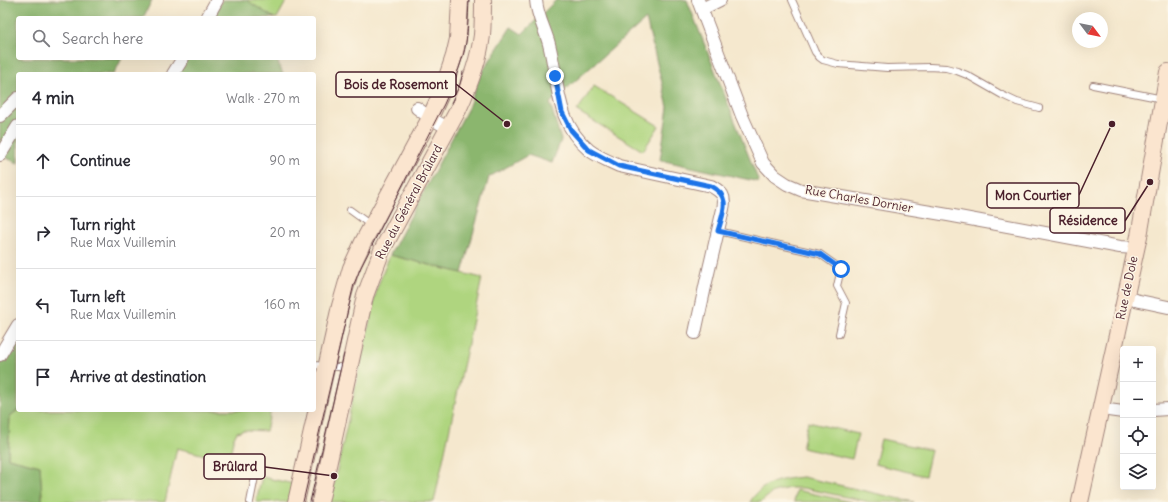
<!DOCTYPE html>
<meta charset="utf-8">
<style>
:root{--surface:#fff;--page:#f2f2f3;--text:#2b2b33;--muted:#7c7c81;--line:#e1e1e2}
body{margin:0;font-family:Delius,sans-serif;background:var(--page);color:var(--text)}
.controls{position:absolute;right:12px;bottom:12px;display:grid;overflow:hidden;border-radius:4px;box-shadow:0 4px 16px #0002}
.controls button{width:36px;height:36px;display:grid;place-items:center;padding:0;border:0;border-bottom:1px solid var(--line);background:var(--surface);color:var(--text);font:20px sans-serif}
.compass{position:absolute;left:1072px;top:12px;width:36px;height:36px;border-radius:50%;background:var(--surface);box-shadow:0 4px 16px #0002;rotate:122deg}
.stop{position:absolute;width:12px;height:12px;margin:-9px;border:3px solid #1a73e8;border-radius:50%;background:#fff}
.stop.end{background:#1a73e8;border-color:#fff;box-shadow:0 1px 4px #0008}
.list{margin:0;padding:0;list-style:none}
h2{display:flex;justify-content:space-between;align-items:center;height:52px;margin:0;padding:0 16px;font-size:17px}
h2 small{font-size:13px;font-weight:400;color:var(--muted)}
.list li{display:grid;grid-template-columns:26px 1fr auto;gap:12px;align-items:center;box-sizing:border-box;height:72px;padding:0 16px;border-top:1px solid var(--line)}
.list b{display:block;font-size:15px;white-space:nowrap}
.list p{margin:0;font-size:13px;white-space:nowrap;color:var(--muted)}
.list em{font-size:13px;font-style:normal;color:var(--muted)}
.icon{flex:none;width:22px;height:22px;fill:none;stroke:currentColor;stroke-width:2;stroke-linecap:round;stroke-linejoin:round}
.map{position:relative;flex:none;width:1168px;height:502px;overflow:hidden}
.search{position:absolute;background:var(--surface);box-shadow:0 4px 16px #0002;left:16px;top:16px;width:300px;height:44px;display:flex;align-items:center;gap:10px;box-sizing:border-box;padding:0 14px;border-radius:4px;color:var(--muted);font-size:15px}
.panel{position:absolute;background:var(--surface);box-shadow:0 4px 16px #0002;left:16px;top:72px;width:300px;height:340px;border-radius:4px}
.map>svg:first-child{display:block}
.green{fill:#afd57f;stroke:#7c7a55}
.forest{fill:#8bb66e;stroke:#6a6a4c}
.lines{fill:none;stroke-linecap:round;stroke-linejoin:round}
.service-casing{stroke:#a0847c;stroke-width:8}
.minor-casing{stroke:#a0847c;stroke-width:14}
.secondary-casing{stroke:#a0847c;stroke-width:18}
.service{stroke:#fff;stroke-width:6}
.minor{stroke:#fff;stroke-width:12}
.secondary{stroke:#fbe5cf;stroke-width:16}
.tram{stroke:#4a1f2b;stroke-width:1}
.route{stroke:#1a73e8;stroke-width:5}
.labels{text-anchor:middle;stroke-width:3;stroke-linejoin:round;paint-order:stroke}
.street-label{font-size:12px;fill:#4a1f2b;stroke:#fcf5e5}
.leader{fill:none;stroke:#4a1f2b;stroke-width:1.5}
.callout-dot{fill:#4a1f2b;stroke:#fcf5e5;stroke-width:1.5}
.callout{fill:#fcf5e5;stroke:#4a1f2b;stroke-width:1.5}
.callout-label{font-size:13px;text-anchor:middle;font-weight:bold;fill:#4a1f2b}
</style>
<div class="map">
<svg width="1168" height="502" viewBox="0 0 1168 502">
<rect width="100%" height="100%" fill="#fcf5e5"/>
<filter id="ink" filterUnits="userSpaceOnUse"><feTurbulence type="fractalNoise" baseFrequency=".025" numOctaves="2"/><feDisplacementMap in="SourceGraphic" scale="8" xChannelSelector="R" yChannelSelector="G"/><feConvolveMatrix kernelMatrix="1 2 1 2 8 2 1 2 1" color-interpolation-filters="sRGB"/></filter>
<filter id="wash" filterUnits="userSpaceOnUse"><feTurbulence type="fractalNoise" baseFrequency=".012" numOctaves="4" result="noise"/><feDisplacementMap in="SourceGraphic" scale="16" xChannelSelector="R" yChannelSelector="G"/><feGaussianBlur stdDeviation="0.9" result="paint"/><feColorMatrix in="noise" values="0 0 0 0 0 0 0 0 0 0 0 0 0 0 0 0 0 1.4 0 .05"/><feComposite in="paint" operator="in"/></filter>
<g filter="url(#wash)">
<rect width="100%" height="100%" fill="#f5e8ce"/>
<g class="green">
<path d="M248,0H287L277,18H274L247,1Z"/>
<path d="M594,86L659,126L643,151L577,111Z"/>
<path d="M390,255L482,278L434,502H330L377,288Z"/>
<path d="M18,410H271L266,431L244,430L237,432L233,440L229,461L177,448L165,502H42V496L40,466L8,458L10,416Z"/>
<path d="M808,422L858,434L852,459L802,448Z"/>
<path d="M881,439L931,450L925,476L875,464Z"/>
<path d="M262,477L294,484L290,502H256Z"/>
<path d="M803,477L914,502H870L803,488H789L773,492L761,502H750C762,482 781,479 803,477Z"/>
<path d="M796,490L852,502H794Z"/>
</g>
<g class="forest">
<path d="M0,0H152L143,18H18V58H122L114,74H18V163L0,155Z"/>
<path d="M222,0H248V1L274,18H211Z"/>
<path d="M556,0H687L759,182L660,160L668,107L646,19L550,103L561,140L552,163L528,155L489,177L462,273L390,255L468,108L481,74L511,27L522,34Z"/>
<path d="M186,58H276L283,74H229L227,73L225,74H176Z"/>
<path d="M18,333V410L10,416L8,458L40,466L42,496V502H0V362Z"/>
</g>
</g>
<g filter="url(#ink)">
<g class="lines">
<defs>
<g id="service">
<path d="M792,0L815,52L819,57L823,60L838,64L887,68L930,67L946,68L957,71L967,75L1002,95L1017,102L1039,108"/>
<path d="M1093,85L1163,99"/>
<path d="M350,210L372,226"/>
<path d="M718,231L820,254L841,269L837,286L846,303L839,334"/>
<path d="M314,365L349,368"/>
<path d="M250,502L256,472"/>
</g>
<g id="minor">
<path d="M536,0C537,16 545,29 549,44C559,82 555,122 589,150C598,157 609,161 619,166L711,186C722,192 726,196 723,209L706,282L695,333"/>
<path d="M698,0L742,116L763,163L775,176L787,184L801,190L948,215L1120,247L1136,248"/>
<path d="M702,9L720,0"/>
<path d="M207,18L217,0"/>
<path d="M173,74L183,58"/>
<path d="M417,108L430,118L448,128"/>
<path d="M0,116L18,98"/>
<path d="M0,155L18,126"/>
<path d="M1125,297L1135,300L1168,307"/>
<path d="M0,355L18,325"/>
<path d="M1101,409L1123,412"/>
<path d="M1153,410L1168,409"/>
</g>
<g id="secondary">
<path d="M296,502L340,306L351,268L363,242L430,118L443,89L454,56L458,39L460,0"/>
<path d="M320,502L365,296L382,250L458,110C469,86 479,61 482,35C483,23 483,11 483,0"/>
<path d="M1080,502L1139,236L1168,72"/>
</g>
</defs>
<use href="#service" class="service-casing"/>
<use href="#minor" class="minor-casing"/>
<use href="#secondary" class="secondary-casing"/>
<use href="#service" class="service"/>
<use href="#minor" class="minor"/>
<use href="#secondary" class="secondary"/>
<g class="tram">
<path d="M451,103L460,84L463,72"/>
<path d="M303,502L354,284L361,267L444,104C451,88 458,73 463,56C468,39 468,18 469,0"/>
<path d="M310,502L344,354"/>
</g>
</g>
</g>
<g class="lines" filter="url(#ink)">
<path class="route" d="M555,76L562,112L571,130L589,150L619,166L711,186C732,197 723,212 718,231L820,254L841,269"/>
</g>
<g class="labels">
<g class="street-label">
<text transform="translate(859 199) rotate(10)" y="4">Rue Charles Dornier</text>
<text transform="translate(409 202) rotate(-62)" y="4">Rue du Général Brûlard</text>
<text transform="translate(1127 288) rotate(-78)" y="4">Rue de Dole</text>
</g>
</g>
<path class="leader" d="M507 124L456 84M1112 124L1079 195M1150 182L1125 221M334 476L265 467"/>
<g class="callout-dot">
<circle cx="507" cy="124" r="4"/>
<circle cx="1112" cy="124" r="4"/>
<circle cx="1150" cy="182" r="4"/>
<circle cx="334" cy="476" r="4"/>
</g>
<g class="callout">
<rect x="336" y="72" width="120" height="25" rx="4"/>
<rect x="987" y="183" width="92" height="25" rx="4"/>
<rect x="1050" y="208" width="75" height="25" rx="4"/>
<rect x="204" y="454" width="61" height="25" rx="4"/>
</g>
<g class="callout-label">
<text x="396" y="89">Bois de Rosemont</text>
<text x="1033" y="200">Mon Courtier</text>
<text x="1088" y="225">Résidence</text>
<text x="235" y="471">Brûlard</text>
</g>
</svg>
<div class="controls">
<button>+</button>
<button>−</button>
<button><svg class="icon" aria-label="locate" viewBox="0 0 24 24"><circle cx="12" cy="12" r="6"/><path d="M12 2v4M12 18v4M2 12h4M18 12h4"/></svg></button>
<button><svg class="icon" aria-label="layers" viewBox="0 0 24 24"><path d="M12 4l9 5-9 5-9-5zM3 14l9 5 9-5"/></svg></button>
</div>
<svg class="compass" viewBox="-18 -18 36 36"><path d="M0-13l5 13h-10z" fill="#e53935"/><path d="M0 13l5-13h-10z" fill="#7c7c81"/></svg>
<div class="stop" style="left:841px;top:269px"></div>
<div class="stop end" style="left:555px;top:76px"></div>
<div class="search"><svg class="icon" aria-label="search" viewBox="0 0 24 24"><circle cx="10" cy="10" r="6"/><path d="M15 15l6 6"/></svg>Search here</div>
<section class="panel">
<h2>4 min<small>Walk · 270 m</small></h2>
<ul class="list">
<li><svg class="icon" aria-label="ahead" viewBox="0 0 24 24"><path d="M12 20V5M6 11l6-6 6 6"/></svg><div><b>Continue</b></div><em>90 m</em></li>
<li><svg class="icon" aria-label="right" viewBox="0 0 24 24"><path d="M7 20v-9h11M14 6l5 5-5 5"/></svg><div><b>Turn right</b><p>Rue Max Vuillemin</p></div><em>20 m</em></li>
<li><svg class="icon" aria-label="left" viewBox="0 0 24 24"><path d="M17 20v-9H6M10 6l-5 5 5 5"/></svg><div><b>Turn left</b><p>Rue Max Vuillemin</p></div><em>160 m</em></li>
<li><svg class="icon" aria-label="arrive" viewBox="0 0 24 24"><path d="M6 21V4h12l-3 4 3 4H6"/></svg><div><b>Arrive at destination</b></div></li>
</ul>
</section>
</div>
